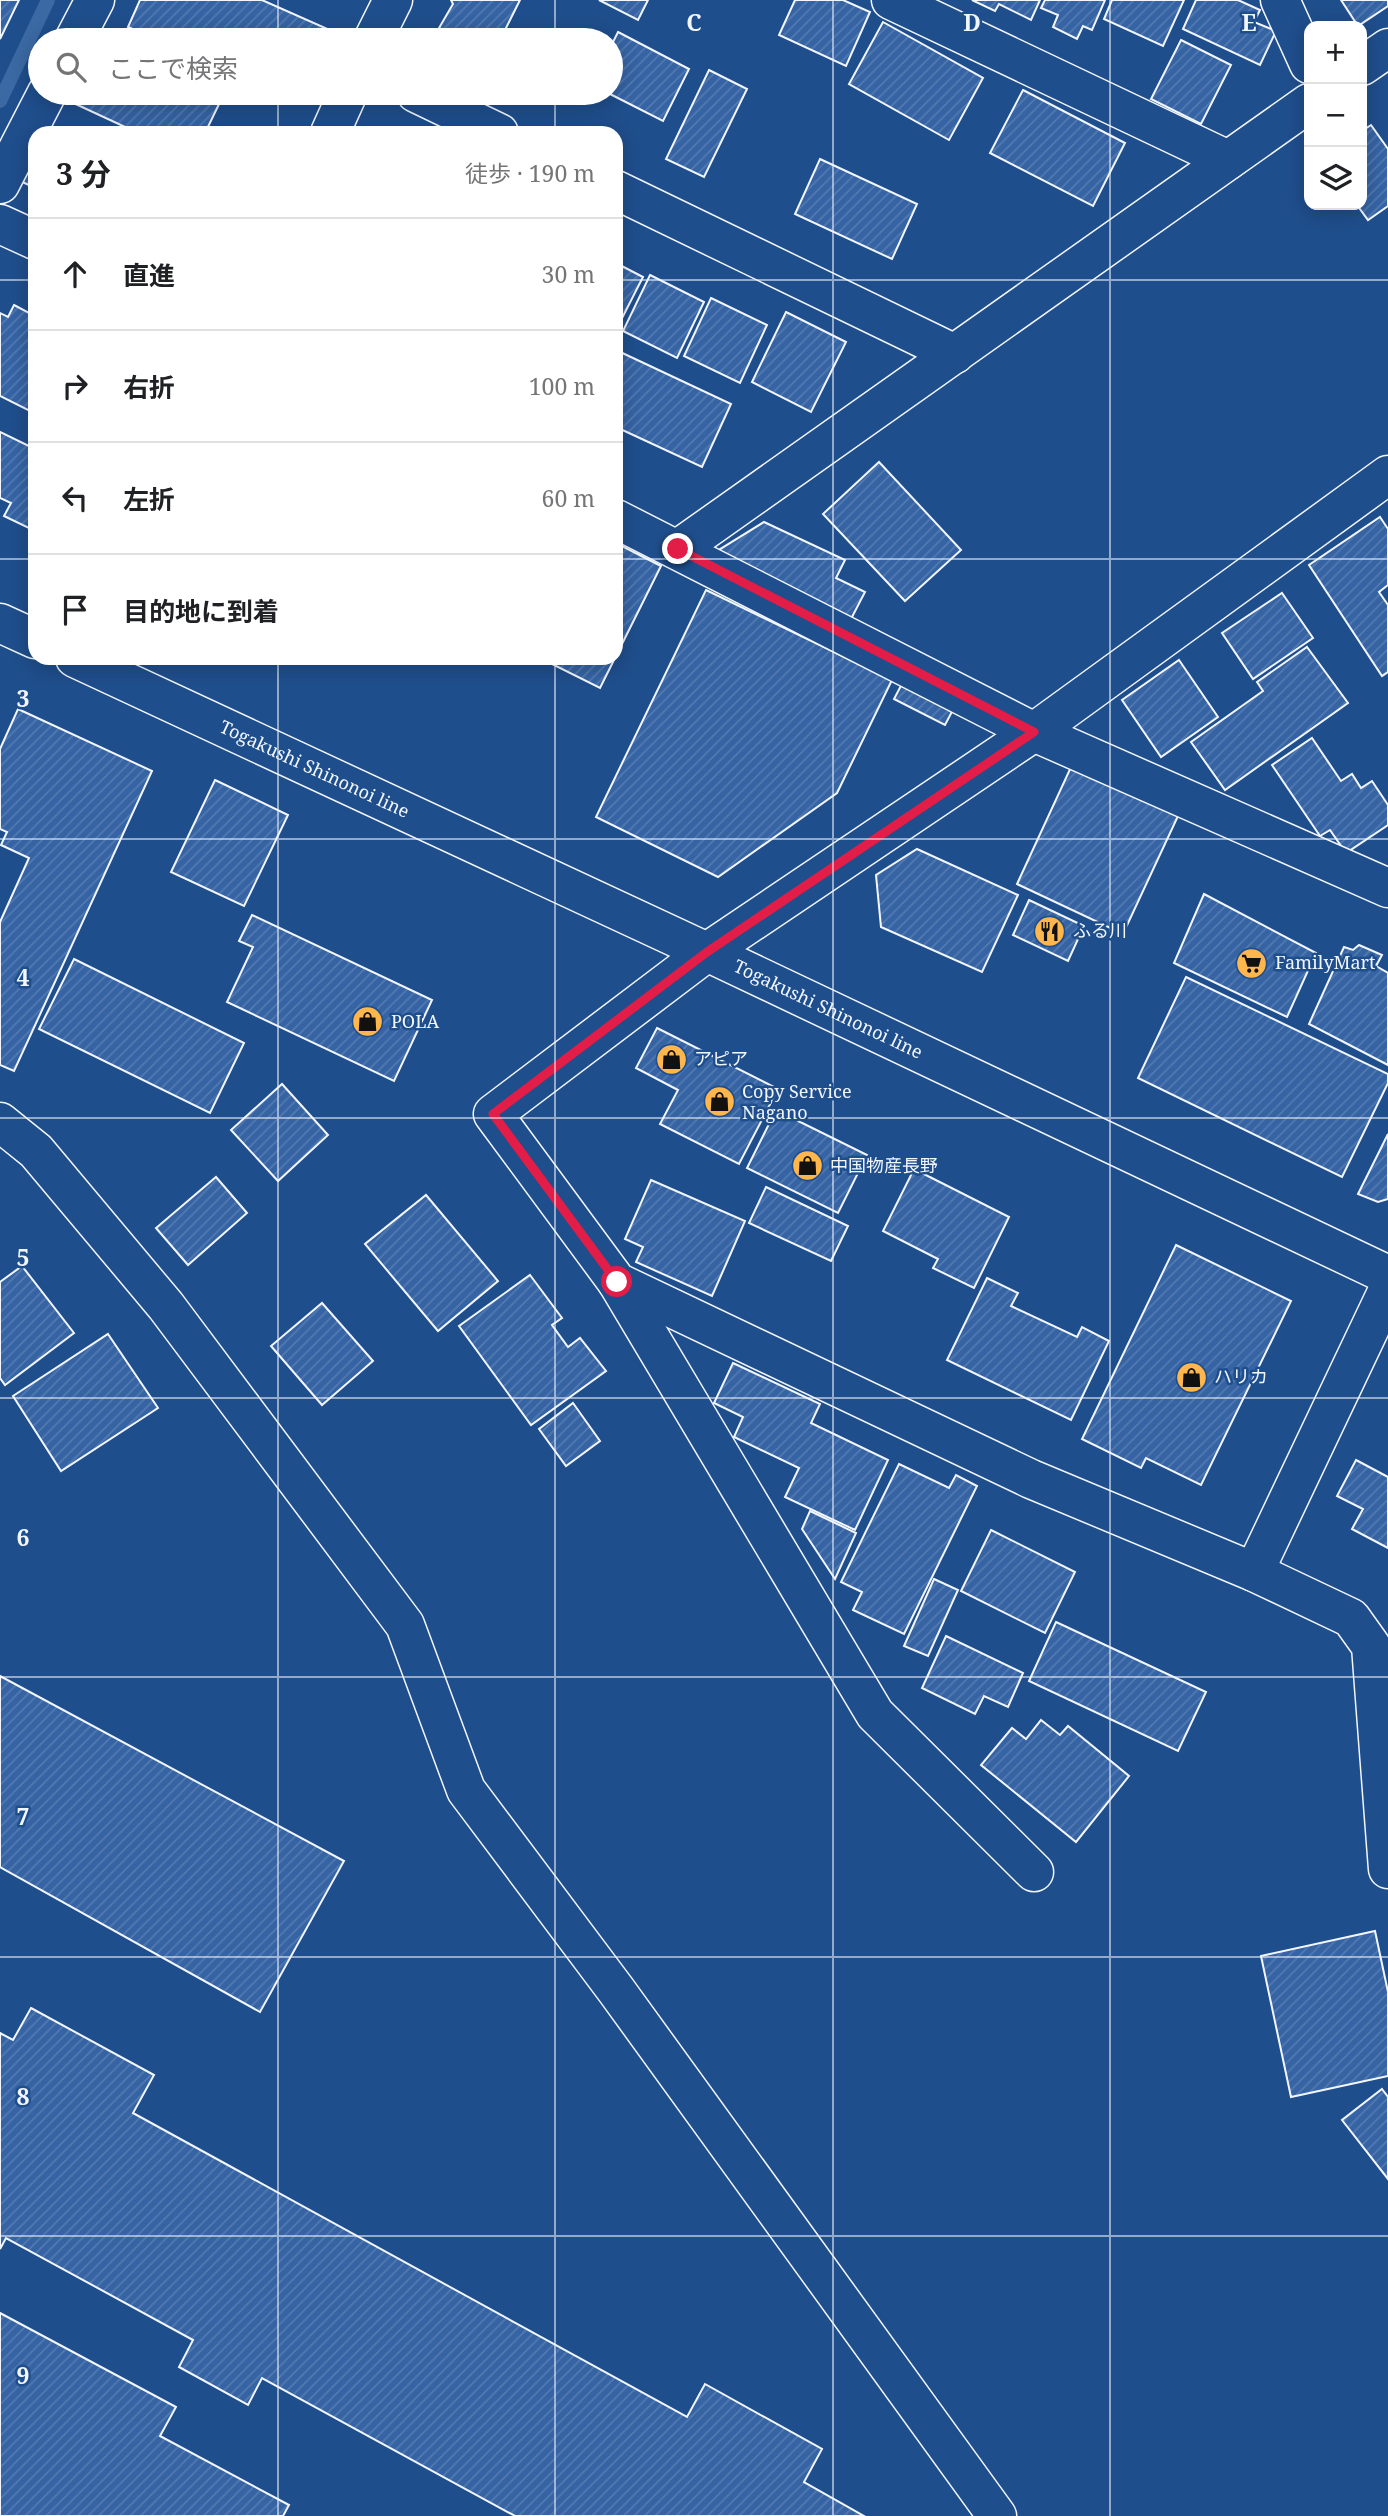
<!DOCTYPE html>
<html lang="ja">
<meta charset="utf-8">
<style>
:root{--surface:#fff;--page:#f2f2f2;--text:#202124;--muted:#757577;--line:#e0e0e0}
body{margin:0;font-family:"Noto Serif","Noto Sans JP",serif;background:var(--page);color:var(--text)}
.controls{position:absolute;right:21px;top:21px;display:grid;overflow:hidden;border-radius:14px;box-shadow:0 4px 18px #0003}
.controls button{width:63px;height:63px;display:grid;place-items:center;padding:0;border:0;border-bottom:2px solid var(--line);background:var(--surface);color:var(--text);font:35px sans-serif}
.stop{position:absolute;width:21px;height:21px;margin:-16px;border:5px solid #e11d48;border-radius:50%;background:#fff}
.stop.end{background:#e11d48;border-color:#fff;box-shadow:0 2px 7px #0008}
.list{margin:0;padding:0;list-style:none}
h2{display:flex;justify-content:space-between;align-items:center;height:91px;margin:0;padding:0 28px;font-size:30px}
h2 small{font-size:23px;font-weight:400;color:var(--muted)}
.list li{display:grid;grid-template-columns:46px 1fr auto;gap:21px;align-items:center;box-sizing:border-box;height:112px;padding:0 28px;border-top:2px solid var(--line)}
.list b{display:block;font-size:26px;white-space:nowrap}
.list em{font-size:23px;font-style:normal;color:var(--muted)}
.icon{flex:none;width:38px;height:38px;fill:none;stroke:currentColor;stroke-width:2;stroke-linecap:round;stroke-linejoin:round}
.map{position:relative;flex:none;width:1388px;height:2516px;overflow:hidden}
.search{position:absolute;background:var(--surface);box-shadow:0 4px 18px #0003;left:28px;top:28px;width:595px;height:77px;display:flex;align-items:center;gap:18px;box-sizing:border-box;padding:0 24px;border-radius:38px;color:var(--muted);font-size:26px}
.panel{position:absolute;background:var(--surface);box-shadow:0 4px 18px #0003;left:28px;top:126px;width:595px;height:539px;border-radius:21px}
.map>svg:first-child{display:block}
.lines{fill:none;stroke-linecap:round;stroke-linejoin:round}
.stream{stroke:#3b69a3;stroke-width:14}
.building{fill:url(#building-hatch);stroke:#f2f6ff;stroke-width:2}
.minor-casing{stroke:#f2f6ff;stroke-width:41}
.major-casing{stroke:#f2f6ff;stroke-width:41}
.minor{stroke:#1f4e8c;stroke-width:38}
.major{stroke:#1f4e8c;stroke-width:38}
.route{stroke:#e11d48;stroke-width:9}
.grid{fill:none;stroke:#f2f6ff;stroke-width:2;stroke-opacity:0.55}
.labels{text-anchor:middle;stroke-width:5;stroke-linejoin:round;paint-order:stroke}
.street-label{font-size:18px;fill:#f2f6ff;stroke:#1f4e8c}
.poi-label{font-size:18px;fill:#f2f6ff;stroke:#1f4e8c;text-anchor:start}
.grid-label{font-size:23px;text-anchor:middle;font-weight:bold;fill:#f2f6ff;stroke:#1f4e8c;stroke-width:5;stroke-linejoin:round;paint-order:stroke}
</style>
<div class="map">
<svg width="1388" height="2516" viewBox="0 0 1388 2516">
<defs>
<pattern id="building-hatch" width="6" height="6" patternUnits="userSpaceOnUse" patternTransform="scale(1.75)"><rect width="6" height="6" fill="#3563a3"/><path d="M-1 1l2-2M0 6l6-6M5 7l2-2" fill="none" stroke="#537ab1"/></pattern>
</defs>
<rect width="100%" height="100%" fill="#1f4e8c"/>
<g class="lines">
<path class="stream" d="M0,101L48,0"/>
</g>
<g class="building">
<path d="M0,0H19L0,39Z"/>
<path d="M140,0H262L341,35L339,40H158L128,27Z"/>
<path d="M451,0H520L500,40H462L439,28L453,4Z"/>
<path d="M599,0H648L638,20Z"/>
<path d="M795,0H843L870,12L846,66L779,35Z"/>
<path d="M972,0H1040L1031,20L999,4L995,11Z"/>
<path d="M1045,0H1105L1092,30L1083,26L1077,39L1053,27L1058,15L1041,8Z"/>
<path d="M1112,0H1184L1163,46L1104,19Z"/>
<path d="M1196,0H1238L1260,10L1254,22L1276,31L1260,65L1183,29Z"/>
<path d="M1341,0H1388V6L1358,26Z"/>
<path d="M883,22L983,78L949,140L849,84Z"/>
<path d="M618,32L689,69L663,121L608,93H611V46Z"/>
<path d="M1181,40L1231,65L1201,124L1151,99Z"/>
<path d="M709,70L747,89L704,177L666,159Z"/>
<path d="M1023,90L1125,143L1093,206L990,153Z"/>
<path d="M73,93H210L222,98L205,133H138L69,101Z"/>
<path d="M1371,125L1388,149V206L1368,220L1357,205H1362V131Z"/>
<path d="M35,145V188L18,180Z"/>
<path d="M820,159L917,204L892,259L795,214Z"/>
<path d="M616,263L643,277L616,330Z"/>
<path d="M650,275L704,302L677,358L623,331Z"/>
<path d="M711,298L767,325L740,383L684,356Z"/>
<path d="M14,305L35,316V402L30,411L0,396V313L8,317Z"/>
<path d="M786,312L846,342L811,412L752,382Z"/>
<path d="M616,350L731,404L702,467L616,427Z"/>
<path d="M0,432L35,449V531L4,516L11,503L0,498Z"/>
<path d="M879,462L961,550L905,601L823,514Z"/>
<path d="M1380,517L1388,529V585L1379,592L1388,605V672L1382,676L1309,565Z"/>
<path d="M764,522L845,560L836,578L865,592L851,619L714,553Z"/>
<path d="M616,543L661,566L616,656Z"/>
<path d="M706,590L892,680L837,793L718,877L596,817Z"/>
<path d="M1282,593L1313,638L1253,679L1222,633Z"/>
<path d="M1307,647L1348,703L1225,790L1191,742L1263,691L1257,682Z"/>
<path d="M545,658H615L600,688L544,660Z"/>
<path d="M1179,660L1218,717L1161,757L1122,700Z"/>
<path d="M905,678L956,704L945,725L894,699Z"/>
<path d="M18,709L152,771L14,1071L0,1065V922L29,858L1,845L7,832L0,829V749Z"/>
<path d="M1312,738L1341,781L1352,774L1361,788L1372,781L1388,805V825L1346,853L1330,830L1320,836L1272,765Z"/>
<path d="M1071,767L1178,816L1123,934L1017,884Z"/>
<path d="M215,780L288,815L244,906L171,872Z"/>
<path d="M917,849L1018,895L982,972L881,927L876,875Z"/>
<path d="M1204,894L1316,953L1287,1017L1174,963Z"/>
<path d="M1029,900L1084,926L1068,961L1013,935Z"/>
<path d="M252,915L432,1000L394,1081L227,1002L253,947L239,941Z"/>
<path d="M1359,945L1382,955L1376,966L1388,973V1065L1309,1024L1344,947L1353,950Z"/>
<path d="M74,959L244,1043L210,1113L39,1029Z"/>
<path d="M1186,977L1388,1074V1083L1342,1177L1138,1078Z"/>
<path d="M657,1028L778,1089L739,1164L660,1124L678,1090L636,1068Z"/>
<path d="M282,1084L328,1135L278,1181L231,1130Z"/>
<path d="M776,1110L867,1155L838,1213L747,1168Z"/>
<path d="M1388,1134V1199L1378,1202L1358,1194Z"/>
<path d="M914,1169L1009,1217L974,1288L933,1268L938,1259L883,1231Z"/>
<path d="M216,1177L247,1213L188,1265L156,1228Z"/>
<path d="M651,1180L745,1221L712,1296L636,1262L643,1247L625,1239Z"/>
<path d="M766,1187L848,1226L831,1261L749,1223Z"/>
<path d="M426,1195L498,1281L438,1331L365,1244Z"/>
<path d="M1176,1245L1291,1301L1201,1485L1146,1458L1141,1468L1082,1439Z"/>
<path d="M22,1266L74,1333L5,1385L0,1378V1282Z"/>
<path d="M530,1275L562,1318L552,1325L568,1347L580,1338L606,1371L531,1425L459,1326Z"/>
<path d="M987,1278L1018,1293L1011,1306L1077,1337L1082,1327L1109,1341L1071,1420L947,1360Z"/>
<path d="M322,1303L373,1361L322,1405L271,1346Z"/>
<path d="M108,1334L158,1408L61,1471L13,1396Z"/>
<path d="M733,1363L820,1404L811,1423L888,1460L855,1530L785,1497L799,1468L734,1437L743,1417L714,1403Z"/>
<path d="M573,1403L600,1441L566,1466L539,1429Z"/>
<path d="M1356,1460L1388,1477V1548L1352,1529L1363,1509L1337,1496Z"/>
<path d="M899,1464L949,1488L956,1475L977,1486L904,1634L853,1610L862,1592L841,1582Z"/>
<path d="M810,1511L856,1533L835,1579L802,1529Z"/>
<path d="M991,1530L1075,1572L1045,1633L961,1591Z"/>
<path d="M934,1579L958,1590L928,1656L904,1646Z"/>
<path d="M1056,1622L1206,1692L1178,1751L1029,1681Z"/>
<path d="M946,1636L1023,1673L1008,1707L984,1696L975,1714L922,1688Z"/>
<path d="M0,1676L344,1861L260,2012L0,1867Z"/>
<path d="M1041,1720L1060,1735L1068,1726L1129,1776L1076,1842L981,1765L1012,1728L1026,1739Z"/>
<path d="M1375,1931L1388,1992V2076L1291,2097L1261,1956Z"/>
<path d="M31,2008L154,2075L133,2113L687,2417L705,2384L822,2449L804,2482L864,2516H515L262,2378L248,2405L179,2367L193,2340L6,2238L0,2249V2033L13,2040Z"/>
<path d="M1382,2089L1388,2097V2179L1342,2120Z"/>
<path d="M0,2313L176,2407L160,2436L289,2505L283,2516H0Z"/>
</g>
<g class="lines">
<defs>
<g id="minor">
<path d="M891,0L1228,160"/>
<path d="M1280,0L1309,64"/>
<path d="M74,40L95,0"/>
<path d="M373,40L393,0"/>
<path d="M1362,66L1388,48"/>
<path d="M416,93L499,133"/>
<path d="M330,133L348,93"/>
<path d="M0,184L47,93"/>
<path d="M616,190L955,354"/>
<path d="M0,224L35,240"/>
<path d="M1388,475L1034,732L707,952L493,1114L617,1282L1031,1479L1254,1572L1351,1618L1371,1646L1388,1869"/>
<path d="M616,519L1034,732L1388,888"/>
<path d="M678,549L1309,103"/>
<path d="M0,1122L36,1151L166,1306L405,1625L466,1790L616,1990L997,2516"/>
<path d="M617,1282L875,1714L1034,1872"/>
<path d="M1254,1572L1388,1290"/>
</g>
<g id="major">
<path d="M0,623L35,639"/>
<path id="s1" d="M75,658L707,952L1388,1275"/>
</g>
</defs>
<use href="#minor" class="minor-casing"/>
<use href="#major" class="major-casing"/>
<use href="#minor" class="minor"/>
<use href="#major" class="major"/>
</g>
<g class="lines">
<path class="route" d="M617,1282L493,1114L707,952L1034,732L678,549"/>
</g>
<path class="grid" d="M278,0V40M555,0V40M833,0V2516M1110,0V2516M278,93V133M555,93V133M0,280H35M616,280H1388M0,559H35M616,559H1388M278,658V2516M555,658V2516M0,839H1388M0,1118H1388M0,1398H1388M0,1677H1388M0,1957H1388M0,2236H1388"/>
<defs>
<symbol id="restaurant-disc" viewBox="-11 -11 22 22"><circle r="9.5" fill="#ffb74d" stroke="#1f4e8c"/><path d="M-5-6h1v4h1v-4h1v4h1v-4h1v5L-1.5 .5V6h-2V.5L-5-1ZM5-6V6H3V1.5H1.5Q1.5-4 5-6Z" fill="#111"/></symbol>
<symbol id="supermarket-disc" viewBox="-11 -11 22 22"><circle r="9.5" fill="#ffb74d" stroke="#1f4e8c"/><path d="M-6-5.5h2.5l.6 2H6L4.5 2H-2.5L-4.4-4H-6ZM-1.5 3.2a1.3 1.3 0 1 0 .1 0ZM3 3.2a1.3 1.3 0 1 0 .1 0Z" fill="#111"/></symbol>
<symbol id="shop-disc" viewBox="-11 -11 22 22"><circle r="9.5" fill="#ffb74d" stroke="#1f4e8c"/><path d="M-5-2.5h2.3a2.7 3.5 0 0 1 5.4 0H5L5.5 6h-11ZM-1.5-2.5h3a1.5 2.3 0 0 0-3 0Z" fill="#111"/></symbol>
</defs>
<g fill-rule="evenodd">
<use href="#restaurant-disc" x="1032" y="914" width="35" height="35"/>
<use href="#supermarket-disc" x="1234" y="946" width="35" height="35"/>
<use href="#shop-disc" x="350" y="1004" width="35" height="35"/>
<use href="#shop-disc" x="654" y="1042" width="35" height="35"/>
<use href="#shop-disc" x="702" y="1084" width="35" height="35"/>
<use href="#shop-disc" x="790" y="1148" width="35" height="35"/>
<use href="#shop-disc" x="1174" y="1360" width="35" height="35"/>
</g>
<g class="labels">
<g class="street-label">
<text dy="6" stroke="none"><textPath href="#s1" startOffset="264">Togakushi Shinonoi line</textPath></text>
<text dy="6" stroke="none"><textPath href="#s1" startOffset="831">Togakushi Shinonoi line</textPath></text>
</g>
<g class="poi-label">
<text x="1073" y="937">ふる川</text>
<text x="1275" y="969">FamilyMart</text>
<text x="391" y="1028">POLA</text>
<text x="694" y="1065">アピア</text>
<text x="742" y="1098">Copy Service<tspan x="742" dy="21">Nagano</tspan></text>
<text x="830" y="1172">中国物産長野</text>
<text x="1214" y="1383">ハリカ</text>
</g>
</g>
<g class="grid-label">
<text x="694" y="31">C</text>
<text x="972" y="31">D</text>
<text x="1249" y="31">E</text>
<text x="23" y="707">3</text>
<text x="23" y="986">4</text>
<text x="23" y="1266">5</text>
<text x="23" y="1546">6</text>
<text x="23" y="1825">7</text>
<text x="23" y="2105">8</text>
<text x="23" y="2384">9</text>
</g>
</svg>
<div class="controls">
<button>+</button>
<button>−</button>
<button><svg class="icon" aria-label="layers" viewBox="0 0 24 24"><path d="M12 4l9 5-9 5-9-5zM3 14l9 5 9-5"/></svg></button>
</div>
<div class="stop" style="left:617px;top:1282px"></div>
<div class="stop end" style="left:678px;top:549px"></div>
<div class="search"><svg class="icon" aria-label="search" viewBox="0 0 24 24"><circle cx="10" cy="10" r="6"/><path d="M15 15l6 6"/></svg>ここで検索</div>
<section class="panel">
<h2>3 分<small>徒歩 · 190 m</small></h2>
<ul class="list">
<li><svg class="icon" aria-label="ahead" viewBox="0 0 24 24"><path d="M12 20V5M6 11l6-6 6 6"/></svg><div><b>直進</b></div><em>30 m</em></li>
<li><svg class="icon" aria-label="right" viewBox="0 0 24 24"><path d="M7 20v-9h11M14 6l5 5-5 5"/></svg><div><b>右折</b></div><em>100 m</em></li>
<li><svg class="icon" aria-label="left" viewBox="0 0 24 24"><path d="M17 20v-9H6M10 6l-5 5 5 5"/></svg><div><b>左折</b></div><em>60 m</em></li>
<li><svg class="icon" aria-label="arrive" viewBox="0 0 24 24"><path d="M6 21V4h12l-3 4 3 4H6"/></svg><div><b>目的地に到着</b></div></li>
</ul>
</section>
</div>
